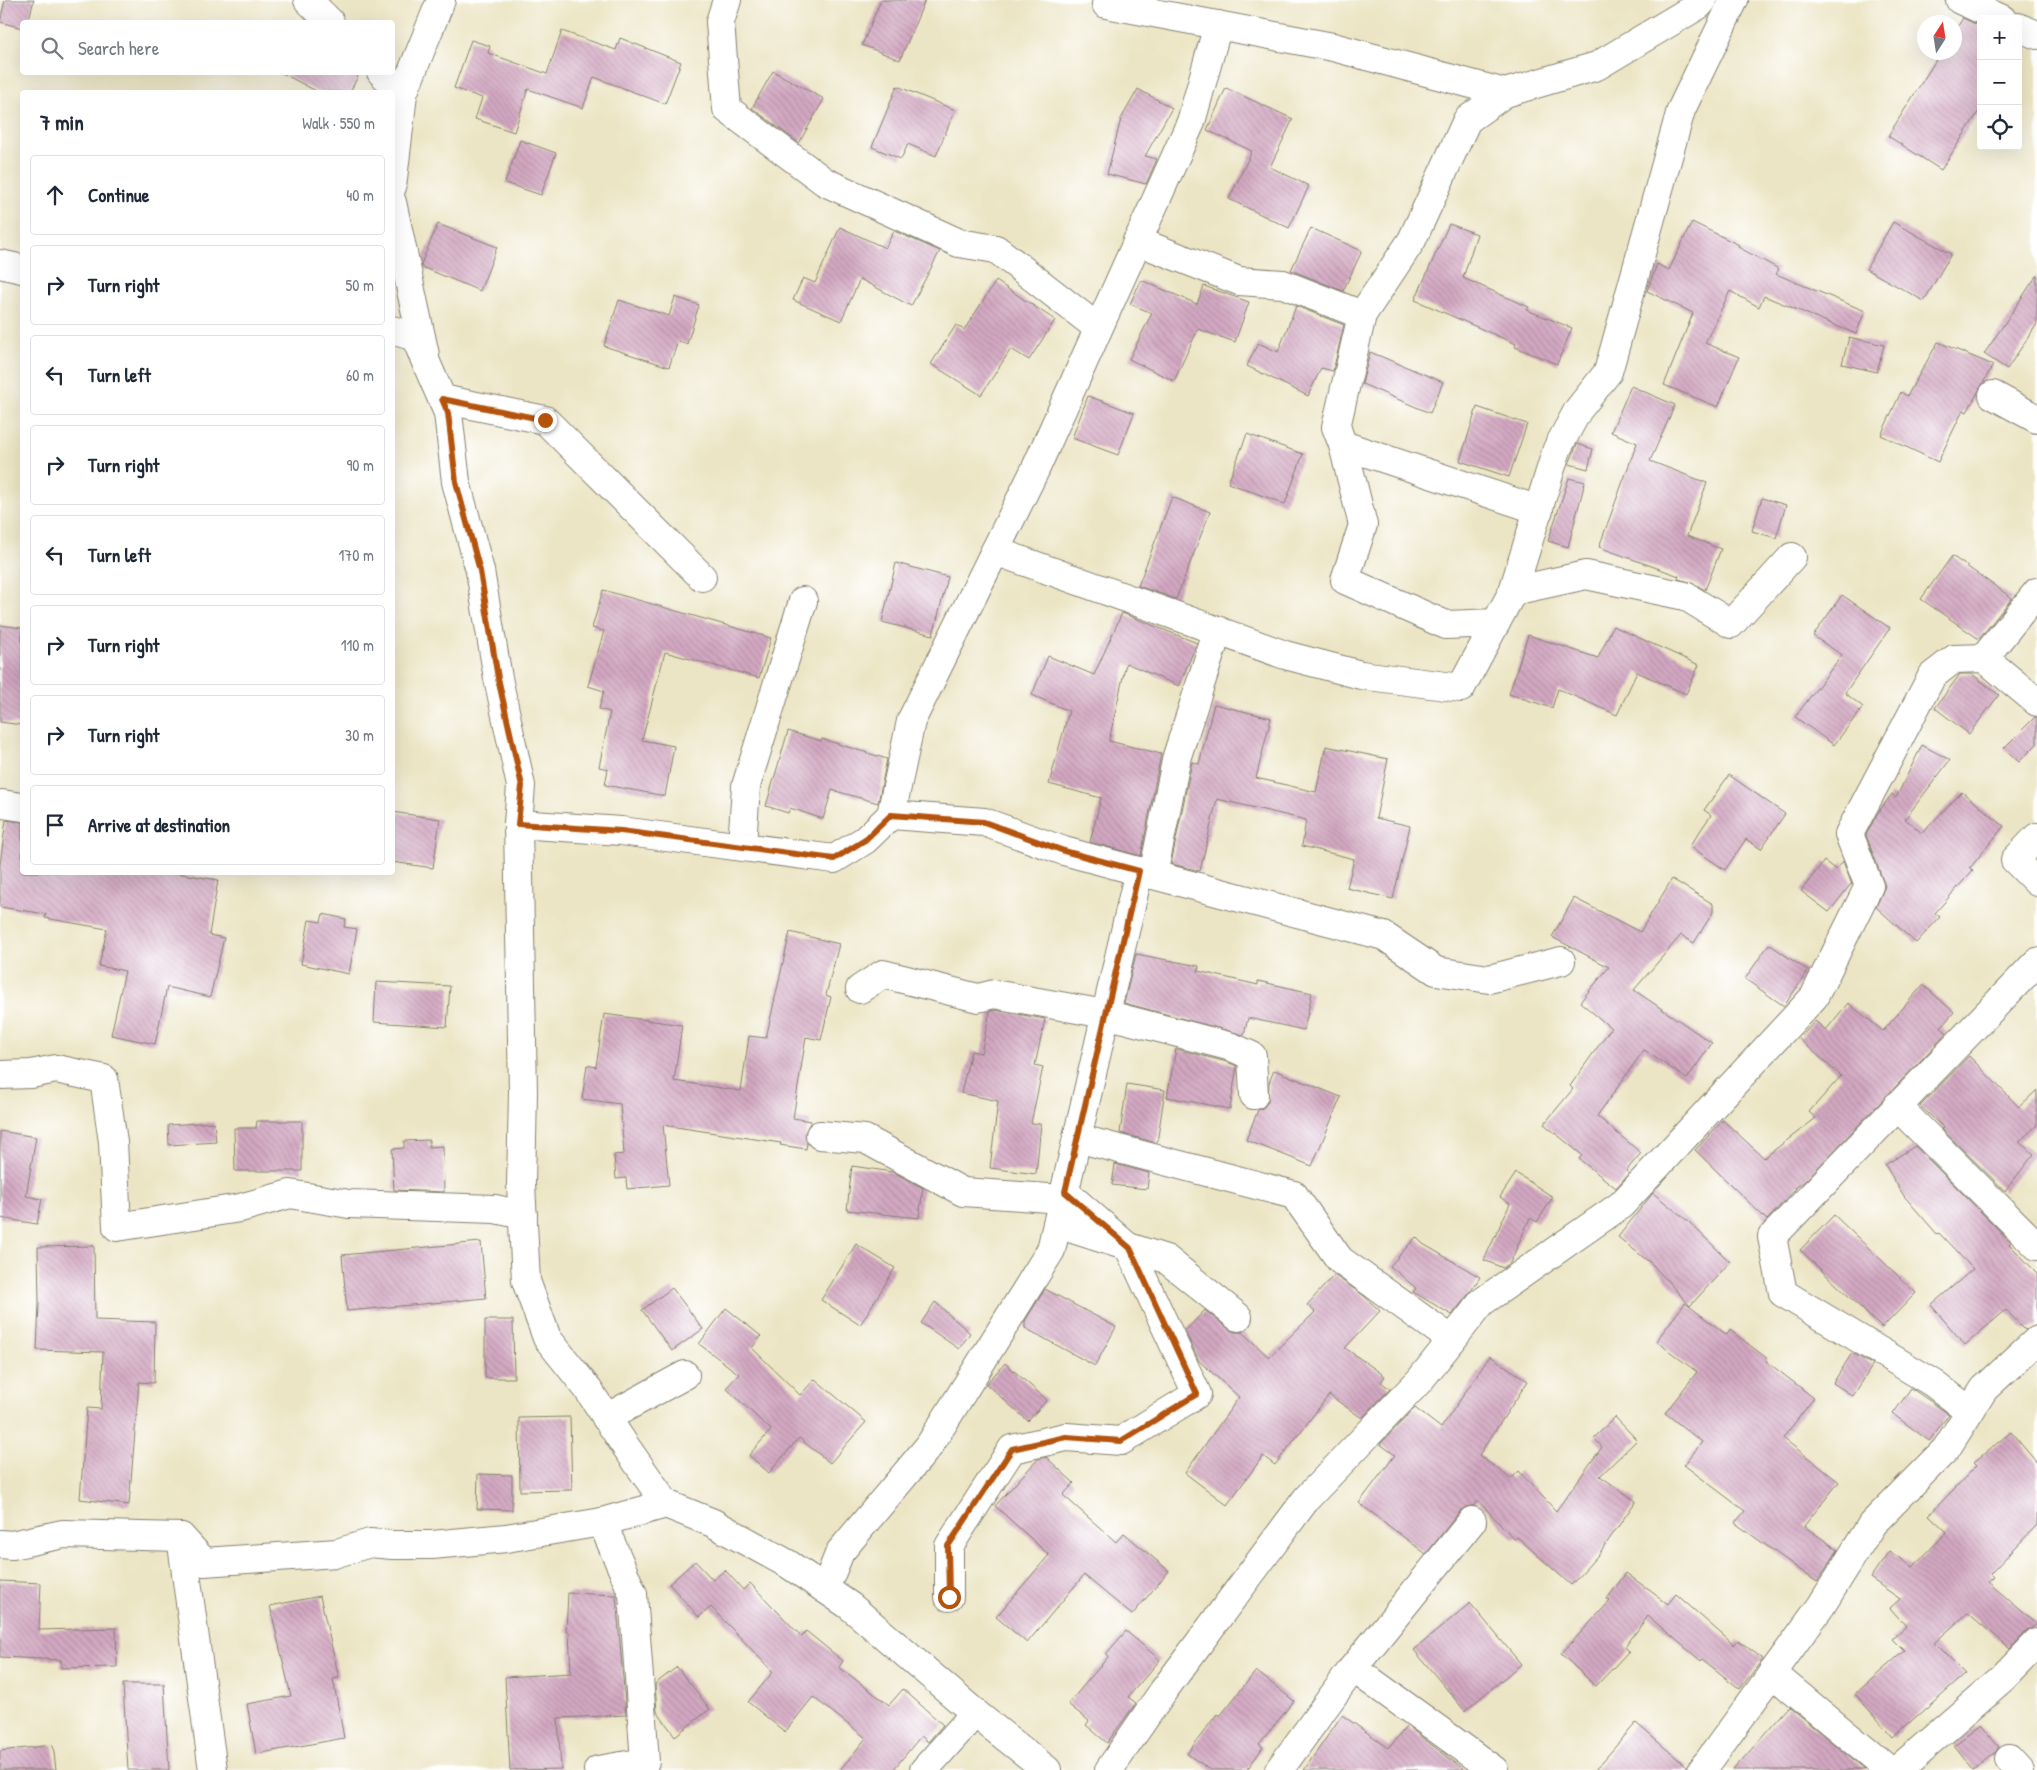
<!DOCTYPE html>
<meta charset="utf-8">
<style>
:root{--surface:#fff;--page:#f2f2f3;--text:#1f2937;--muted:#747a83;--line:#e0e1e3}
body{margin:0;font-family:"Patrick Hand",sans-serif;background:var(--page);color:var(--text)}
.controls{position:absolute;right:15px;top:15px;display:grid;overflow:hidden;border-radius:5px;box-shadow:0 5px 20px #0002}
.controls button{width:45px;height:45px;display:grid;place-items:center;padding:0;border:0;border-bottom:1px solid var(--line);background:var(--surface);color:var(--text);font:25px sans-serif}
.compass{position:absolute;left:1917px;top:15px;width:45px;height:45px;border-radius:50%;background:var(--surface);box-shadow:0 5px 20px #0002;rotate:12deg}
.stop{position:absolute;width:15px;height:15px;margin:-11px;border:4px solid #b45309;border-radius:50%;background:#fff}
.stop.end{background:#b45309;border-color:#fff;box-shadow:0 1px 5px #0008}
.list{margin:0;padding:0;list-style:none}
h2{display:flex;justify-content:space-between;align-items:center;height:65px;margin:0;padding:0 20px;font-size:21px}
h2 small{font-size:16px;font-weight:400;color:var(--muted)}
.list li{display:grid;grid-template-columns:32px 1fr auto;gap:15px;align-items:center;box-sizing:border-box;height:80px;margin:0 10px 10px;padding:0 10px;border:1px solid var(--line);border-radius:5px}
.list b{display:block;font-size:19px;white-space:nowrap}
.list em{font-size:16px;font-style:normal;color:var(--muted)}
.icon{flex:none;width:28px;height:28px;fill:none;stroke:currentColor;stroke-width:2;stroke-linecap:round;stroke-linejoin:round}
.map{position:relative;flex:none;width:2037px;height:1770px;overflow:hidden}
.search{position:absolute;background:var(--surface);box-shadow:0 5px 20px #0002;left:20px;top:20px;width:375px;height:55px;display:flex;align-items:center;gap:12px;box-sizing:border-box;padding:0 18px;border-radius:5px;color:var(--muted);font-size:19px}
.panel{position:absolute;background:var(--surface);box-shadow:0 5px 20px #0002;left:20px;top:90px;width:375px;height:785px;border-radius:5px}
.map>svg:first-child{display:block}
.building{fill:url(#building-back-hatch)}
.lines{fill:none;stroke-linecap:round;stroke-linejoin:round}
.minor-casing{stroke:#848070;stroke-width:30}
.minor{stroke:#fff;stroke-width:28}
.route{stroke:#b45309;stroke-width:6}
</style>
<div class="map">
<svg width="2037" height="1770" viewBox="0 0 2037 1770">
<defs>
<pattern id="building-back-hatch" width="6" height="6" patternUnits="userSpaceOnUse" patternTransform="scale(1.25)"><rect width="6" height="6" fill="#d2a7c1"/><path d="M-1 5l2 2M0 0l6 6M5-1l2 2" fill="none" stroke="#b48fa5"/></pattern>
</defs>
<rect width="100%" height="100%" fill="#fff"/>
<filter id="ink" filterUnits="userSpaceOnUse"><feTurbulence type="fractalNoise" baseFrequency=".02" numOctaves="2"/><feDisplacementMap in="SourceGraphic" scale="10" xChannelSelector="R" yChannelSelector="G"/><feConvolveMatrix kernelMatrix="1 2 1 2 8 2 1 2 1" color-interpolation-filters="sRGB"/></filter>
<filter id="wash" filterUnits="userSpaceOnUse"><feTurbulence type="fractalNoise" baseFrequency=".0096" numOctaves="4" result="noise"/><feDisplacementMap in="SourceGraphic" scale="20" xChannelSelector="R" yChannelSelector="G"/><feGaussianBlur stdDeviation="1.12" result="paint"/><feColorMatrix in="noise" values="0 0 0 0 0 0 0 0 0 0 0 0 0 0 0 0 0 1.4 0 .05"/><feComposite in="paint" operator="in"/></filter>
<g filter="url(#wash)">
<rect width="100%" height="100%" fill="#ece5c5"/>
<g id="blocks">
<g class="building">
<path d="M5,0H34L28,22H22V28L0,22Z"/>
<path d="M881,0H925L900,60L862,45Z"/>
<path d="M1963,18L1981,27V108L1941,170L1888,136L1941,52H1954V32Z"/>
<path d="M562,31L616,50L620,38L681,62L665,104L594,77L583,108L528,89L514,132L475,119L482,98L454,88L471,40L490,46L488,53L547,74Z"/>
<path d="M773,71L824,99L799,143L752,108Z"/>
<path d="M280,72H360L350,92H318Z"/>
<path d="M897,86L955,110L936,156L908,144L901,159L872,147Z"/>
<path d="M1226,88L1293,119L1270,167L1309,186L1289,228L1229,199L1252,151L1207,130Z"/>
<path d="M1138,89L1172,108L1145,156L1157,159L1146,184L1107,174L1121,119Z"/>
<path d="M520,140L556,153L541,195L505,183Z"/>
<path d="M1692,222L1739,245L1738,247L1779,269L1776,274L1865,311L1856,334L1764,296L1759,307L1730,291L1705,343L1739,357L1718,407L1664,385L1693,313L1647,291L1657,264L1669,270Z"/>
<path d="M1893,222L1951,254L1924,301L1866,269Z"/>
<path d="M438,224L497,247L480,291L422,267L421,264Z"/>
<path d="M1449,224L1477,234L1463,278L1529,307L1527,310L1572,328L1557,364L1515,347L1516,344L1415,300Z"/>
<path d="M840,227L885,248L894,231L940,251L911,306L860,279L841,321L793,300L803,278L815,283Z"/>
<path d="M1311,228L1362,251L1343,291L1291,270Z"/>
<path d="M2037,275V324L2007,369L1984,354Z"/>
<path d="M1141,280L1197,304L1204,286L1249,302L1235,342L1198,329L1174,381L1129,359L1152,313L1130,304Z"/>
<path d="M996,281L1055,320L1029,360L1011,349L981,395L931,364L956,325L964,330Z"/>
<path d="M675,297L699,305L687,344L678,341L669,367L604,346L619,300L669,316Z"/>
<path d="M1296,306L1344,325L1333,371L1321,368L1308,396L1247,366L1258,343L1278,352Z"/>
<path d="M1849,337L1884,345L1877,372L1842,364Z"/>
<path d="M1938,342L1993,365L1967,412L1963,410L1938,462L1881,435L1901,392L1907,396Z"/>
<path d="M1370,352L1443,382L1430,413L1362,384Z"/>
<path d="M1631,386L1675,405L1650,461L1707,483L1687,536L1721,549L1705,590L1693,583L1678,579L1679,576L1599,547L1637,443L1611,432Z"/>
<path d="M1088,396L1134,413L1118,455L1072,438Z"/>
<path d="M1477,407L1527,424L1509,477L1460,461Z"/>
<path d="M1247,434L1303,454L1285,504L1228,483Z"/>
<path d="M1577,444L1593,449L1588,469L1569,464Z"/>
<path d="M1569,478L1585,482L1568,547L1548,541Z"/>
<path d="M1172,497L1210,512L1176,599L1138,586Z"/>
<path d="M1762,498L1786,505L1776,538L1752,531Z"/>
<path d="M1952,556L2012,598L1979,639L1921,599Z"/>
<path d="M896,563L948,577L933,635L882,622Z"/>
<path d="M603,590L771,638L759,678L665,652L642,740L674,746L665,796L605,785L608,769L599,767L610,712L599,709L604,691L588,686L604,631L592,628Z"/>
<path d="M1842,595L1890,628L1845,693L1863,707L1834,745L1795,717L1842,655L1813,636Z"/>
<path d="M1122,613L1197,643L1179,686L1126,663L1109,741L1161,754L1141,856L1090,842L1101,798L1049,784L1069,711L1032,695L1048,656L1094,675Z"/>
<path d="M0,625L22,628V725L0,722Z"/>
<path d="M1613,626L1699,665L1686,694L1637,672L1617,715L1558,689L1552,708L1509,694L1528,635L1598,658Z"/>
<path d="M1960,674H1972L1999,695L1969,734L1935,708Z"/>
<path d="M1214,704L1271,718L1256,778L1316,792L1326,746L1388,759L1376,818L1410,826L1393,899L1347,888L1354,859L1302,846L1306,820L1217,799L1200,871L1171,864L1192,762L1199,764Z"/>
<path d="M2035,717H2037V744L2019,762L2004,748Z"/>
<path d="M788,731L821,741L822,739L887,759L878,803L832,790L823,819L790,808L788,813L766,806Z"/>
<path d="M1922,745L1950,760L1905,819L1922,833L1962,792L2004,826L1970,868L1973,870L1935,913L1940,917L1916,943L1876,907L1885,886L1866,835L1877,814L1892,794L1896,798Z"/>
<path d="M1729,775L1785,814L1761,849L1746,839L1725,870L1690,846L1711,815L1704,810Z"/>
<path d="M392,812L440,819L433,868L392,862Z"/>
<path d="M6,820L22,822V872H171L218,880L209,935L224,938L210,997L167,987L155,1044L111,1035L125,971L99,966L107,929L45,918L46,914L0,907V864Z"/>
<path d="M1824,861L1836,870L1843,861L1852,885L1851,884L1829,912L1801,891Z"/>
<path d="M1672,879L1713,904V912L1694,943L1681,935L1634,990L1712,1043L1687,1079L1644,1050L1597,1116L1641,1153L1626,1171L1629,1173L1616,1188L1579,1159L1582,1155L1544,1124L1573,1089L1570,1086L1611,1028L1580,1002L1609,967L1552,937L1574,898L1640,932Z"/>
<path d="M323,914L346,919L344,927L357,929L349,974L301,964L309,920L321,922Z"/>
<path d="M790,932L839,944L826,995L831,997L821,1040L806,1037L793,1118L811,1121L805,1133L807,1143L806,1149L780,1145L781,1143L663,1125L669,1185L627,1189L626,1178L616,1179L614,1155L624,1154L620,1104L582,1099L587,1065L596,1067L604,1014L682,1025L674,1081L741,1091L749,1036L766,1038Z"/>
<path d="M1769,944L1808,971L1784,1006L1745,979Z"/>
<path d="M1136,954L1199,966L1198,971L1258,985V981L1312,993L1304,1030L1248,1018L1244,1035L1124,1003Z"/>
<path d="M376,982L450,986L447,1027L374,1022Z"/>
<path d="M1923,985L1954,1012L1941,1027L1947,1033L1804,1182L1795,1188L1796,1189L1767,1220L1695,1150L1723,1120L1764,1158L1816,1118L1809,1112L1841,1076L1799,1039L1815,1021L1826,1030L1848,1003L1883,1031Z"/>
<path d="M995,1010L1045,1019L1035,1065L1043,1067L1031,1123L1041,1124L1036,1174L990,1168L998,1101L961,1093L971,1051L981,1053L990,1011Z"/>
<path d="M1176,1049L1227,1062L1237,1066L1230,1109L1167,1097Z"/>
<path d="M1969,1056L2019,1107L2037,1090V1125L2019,1142L2034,1154L2005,1191L1942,1129L1944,1128L1920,1106Z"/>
<path d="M1274,1070L1341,1097L1312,1166L1246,1140L1258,1110L1263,1108L1268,1102L1269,1083Z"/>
<path d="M1127,1084L1165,1090L1157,1143L1120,1133Z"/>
<path d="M257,1121H302V1171H235L234,1128H256Z"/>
<path d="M214,1122L216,1142L169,1145L168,1125Z"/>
<path d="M0,1131L36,1137L26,1196L42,1199L37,1224L0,1218Z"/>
<path d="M429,1140V1147L443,1146L444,1192L394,1190L392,1149L404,1148V1141Z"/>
<path d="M1915,1146L2011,1242L2009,1244L2037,1273V1325L2025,1330L2006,1310L1965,1345L1931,1305L1973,1269L1939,1233L1937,1234L1904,1196L1885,1165Z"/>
<path d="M1115,1164L1149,1173L1147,1189L1112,1185Z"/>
<path d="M852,1166L893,1172L923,1188L919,1218L847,1210Z"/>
<path d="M1516,1173L1553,1197L1537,1222L1530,1218L1510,1263L1503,1268L1484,1260L1510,1204L1500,1197Z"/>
<path d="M1653,1193L1688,1221L1730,1262L1690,1306L1653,1265L1618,1237Z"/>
<path d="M1834,1215L1916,1293L1882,1328L1800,1250Z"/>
<path d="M1416,1237L1423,1244L1480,1277L1471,1291L1452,1315L1413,1292L1416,1288L1390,1266Z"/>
<path d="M481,1242L486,1298L347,1311L342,1255Z"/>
<path d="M856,1244L895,1268L860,1325L821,1300Z"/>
<path d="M94,1246L95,1320L155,1322L154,1383L139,1382L129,1505L80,1499L87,1408L101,1409L103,1352L37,1350L39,1304L38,1247Z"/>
<path d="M1334,1275L1363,1295L1380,1311L1345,1348L1385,1376L1381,1382L1390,1389L1362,1418L1329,1395L1275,1465L1263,1456L1227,1505L1185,1473L1239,1397L1199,1361L1185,1331L1205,1310L1229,1329L1235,1332H1242L1269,1357L1315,1312L1307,1305Z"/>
<path d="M672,1288L703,1329L672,1351L642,1310Z"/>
<path d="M1045,1289L1116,1327L1095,1366L1025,1328V1321Z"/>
<path d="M935,1302L970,1333L959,1349L921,1323Z"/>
<path d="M1685,1303L1727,1335L1730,1330L1768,1359L1766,1361L1814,1398L1783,1438L1839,1482L1804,1526L1838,1550L1817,1582L1735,1523L1745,1511L1684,1465L1702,1442L1665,1413L1697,1372L1656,1341Z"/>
<path d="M726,1308L761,1336L752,1348L800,1395L815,1379L866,1422L830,1463L799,1438L769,1473L749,1455L771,1430L726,1388L739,1374L699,1344Z"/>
<path d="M485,1320H513L514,1378H485Z"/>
<path d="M1852,1353L1873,1365L1853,1396L1833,1383Z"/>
<path d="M1490,1356L1528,1381L1479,1455L1511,1479L1519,1471L1556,1511L1602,1447L1594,1438L1615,1417L1637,1440L1600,1476L1636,1501L1599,1554L1571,1585L1517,1537L1514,1539L1478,1500L1473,1506L1466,1507L1460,1511L1426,1554L1359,1503L1395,1455L1380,1444L1415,1408L1441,1428Z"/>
<path d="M1005,1363L1047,1400L1028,1421L986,1384Z"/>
<path d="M1911,1388L1949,1414L1929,1441L1893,1414Z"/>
<path d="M570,1417L572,1490L520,1491L519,1418Z"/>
<path d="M2011,1432L2037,1463V1525L1990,1574L1993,1577L1988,1582L2037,1624L2026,1632L2010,1649L1968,1613L1934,1643L1965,1674L1893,1737L1855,1694L1904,1651L1892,1639L1906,1626L1890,1608L1900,1599L1870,1578L1889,1551L1913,1567L1947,1532L1929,1515L1977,1465L1974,1462Z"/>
<path d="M1046,1457L1074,1483L1063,1495L1116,1542L1124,1533L1169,1571L1132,1615L1084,1575L1027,1643L996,1617L1049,1555L995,1506L1038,1459Z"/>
<path d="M478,1474L512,1475V1510L477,1509Z"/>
<path d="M695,1561L713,1580L725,1570L743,1590L750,1583L802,1637L806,1631L843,1661L839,1667L889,1705L903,1689L943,1725L928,1742L921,1736L893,1770H840L866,1738L813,1697L785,1732L748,1702L773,1672L711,1607L699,1617L669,1584Z"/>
<path d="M1626,1573L1668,1604L1676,1594L1734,1645L1738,1640L1763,1659L1740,1689L1702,1659L1701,1661L1648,1616L1625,1647L1629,1651L1596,1686L1561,1654L1610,1601L1607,1599Z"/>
<path d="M0,1581L41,1583L39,1630L116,1628L117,1667L61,1668V1660L0,1657Z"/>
<path d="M568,1593L616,1595L626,1715L558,1718L561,1769L510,1770L505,1677L571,1673L569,1632H566Z"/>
<path d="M320,1596L339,1678L333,1679L344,1738L256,1754L247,1704L291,1696L270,1606Z"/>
<path d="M1470,1603L1521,1664L1465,1711L1414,1650Z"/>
<path d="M1126,1631L1160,1660L1128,1697L1136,1703L1107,1743L1086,1725L1089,1721L1068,1704L1108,1657L1106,1654Z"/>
<path d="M677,1667L710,1709L675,1736L657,1712L655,1684Z"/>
<path d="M1256,1671L1294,1701L1259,1744L1263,1747L1247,1770H1211L1187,1754L1217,1714L1220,1716Z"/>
<path d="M123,1684H164L169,1770H128Z"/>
<path d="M1789,1707L1865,1770H1733Z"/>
<path d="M1342,1715L1389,1748L1407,1726L1465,1770H1304Z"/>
<path d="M1636,1723L1686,1766V1770H1595Z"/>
<path d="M1981,1725L1999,1747L1994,1754L1974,1770L1954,1745Z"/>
<path d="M53,1745L56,1770H0V1751Z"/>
</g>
</g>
</g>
<g filter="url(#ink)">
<use href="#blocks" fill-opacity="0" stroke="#848070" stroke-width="1"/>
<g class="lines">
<defs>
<g id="minor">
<path d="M308,0L330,22"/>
<path d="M727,0L720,22L727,109L825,182L959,243L996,249L1098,328"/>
<path d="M1960,0L2002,19"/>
<path d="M1106,4L1333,47L1505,93L1597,66L1699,5L1703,0"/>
<path d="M2018,27L2037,35"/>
<path d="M381,72L403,94"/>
<path d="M1505,93L1467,120L1412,240L1362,315L1336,427L1343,445L1539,510"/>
<path d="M392,187L403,94L441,0"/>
<path d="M392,202L425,355"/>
<path d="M1137,241L1239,281L1283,284L1362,315"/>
<path d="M0,264L22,269"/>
<path d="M392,330L415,337L448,413L456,482L480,571L498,678L521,786L518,824L523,1093L521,1184L526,1281L547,1338L587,1388L624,1444L666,1504L713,1523L788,1564L850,1606L975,1713L1047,1770"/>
<path d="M1993,395L2037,419"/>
<path d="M442,399L545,420L702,577"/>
<path d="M1343,445L1363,525L1345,580L1446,625L1496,623"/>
<path d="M995,551L1285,655L1361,675L1461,688L1513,591L1557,449L1578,410L1608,372L1681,110L1734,0"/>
<path d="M1513,591L1586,575L1685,596L1731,624L1792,557"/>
<path d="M1984,658L2037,592"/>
<path d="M2,804L22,807"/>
<path d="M891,815L911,721L1035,470L1191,122L1218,25"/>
<path d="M518,824L621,831L834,859L865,840L891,815L984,822L1064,851L1153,875L1177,756L1218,630"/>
<path d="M2037,837L2015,860L2037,882"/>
<path d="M742,846L746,786L803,601"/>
<path d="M1153,875L1384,936L1436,971L1489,979L1561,961"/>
<path d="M860,989L883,974L978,998L994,994L1105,1014L1232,1047L1252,1056L1254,1095"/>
<path d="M0,1075L31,1074L56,1069L104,1079L113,1142L117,1227L240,1208L290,1194L349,1204L495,1209L523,1215"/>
<path d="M1897,1106L2037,1246"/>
<path d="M820,1135L865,1139L963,1192L1063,1199"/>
<path d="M1077,1138L1294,1195L1340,1260L1452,1340"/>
<path d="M1057,1224L1166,1259L1238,1317"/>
<path d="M1970,1411L1933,1383L1783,1293L1772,1237L2037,962"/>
<path d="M606,1418L685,1375"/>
<path d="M181,1537L213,1770"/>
<path d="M0,1544L12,1545L63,1534L181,1537L204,1562L337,1553L370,1543L392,1545H432L506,1538L602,1522L666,1504"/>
<path d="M825,1589L840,1552L929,1446L1051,1250L1139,871"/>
<path d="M949,1597V1546L1012,1449L1066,1437L1121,1441L1197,1394L1129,1248L1065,1192"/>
<path d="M1353,1668L1494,1770"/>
<path d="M1772,1673L1889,1770"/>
<path d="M2009,1759L2019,1770"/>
<path d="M598,1770L645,1762L633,1594L602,1522"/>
<path d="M924,1770L975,1713"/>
<path d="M1109,1770L1164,1690L1307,1498L1420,1380L1482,1302L1621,1205L1814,997L1869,886L1849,834L1932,676L1954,659L1984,658L2037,702"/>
<path d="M1279,1770L1353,1668L1472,1521"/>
<path d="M1701,1770L1708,1762L1821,1606L1872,1524L1946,1449L1984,1389L2037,1340"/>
<path d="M1897,1770L2002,1679L2037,1643"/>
</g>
</defs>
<use href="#minor" class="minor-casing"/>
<use href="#minor" class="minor"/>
</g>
</g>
<g class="lines" filter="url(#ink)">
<path class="route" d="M545,420L442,399L448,413L456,482L480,571L498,678L522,786L518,824L621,831L834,859L865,840L891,815L984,822L1064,851L1139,871L1065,1192L1130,1248L1197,1394L1121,1441L1066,1437L1012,1449L948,1546L949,1597"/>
</g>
</svg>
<div class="controls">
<button>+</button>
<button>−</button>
<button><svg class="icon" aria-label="locate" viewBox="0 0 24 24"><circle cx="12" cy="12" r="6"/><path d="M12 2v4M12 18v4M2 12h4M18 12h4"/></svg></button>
</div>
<svg class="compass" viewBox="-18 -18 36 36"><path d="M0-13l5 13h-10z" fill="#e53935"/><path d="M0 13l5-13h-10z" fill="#747a83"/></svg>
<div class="stop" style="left:949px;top:1597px"></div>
<div class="stop end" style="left:545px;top:420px"></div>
<div class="search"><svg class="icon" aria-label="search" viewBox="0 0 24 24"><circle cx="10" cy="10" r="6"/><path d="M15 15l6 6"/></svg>Search here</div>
<section class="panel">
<h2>7 min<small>Walk · 550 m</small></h2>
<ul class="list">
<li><svg class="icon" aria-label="ahead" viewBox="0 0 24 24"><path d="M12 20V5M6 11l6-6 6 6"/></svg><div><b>Continue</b></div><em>40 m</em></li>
<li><svg class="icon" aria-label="right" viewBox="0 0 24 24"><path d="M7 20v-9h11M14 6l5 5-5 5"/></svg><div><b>Turn right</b></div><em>50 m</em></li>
<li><svg class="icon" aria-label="left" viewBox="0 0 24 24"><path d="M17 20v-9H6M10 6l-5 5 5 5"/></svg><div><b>Turn left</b></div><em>60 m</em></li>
<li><svg class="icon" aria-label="right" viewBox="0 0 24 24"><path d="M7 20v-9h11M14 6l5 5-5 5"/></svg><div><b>Turn right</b></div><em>90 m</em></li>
<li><svg class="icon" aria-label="left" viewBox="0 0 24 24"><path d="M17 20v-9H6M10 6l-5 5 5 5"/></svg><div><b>Turn left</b></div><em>170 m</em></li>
<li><svg class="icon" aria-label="right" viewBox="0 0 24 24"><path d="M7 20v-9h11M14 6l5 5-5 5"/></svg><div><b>Turn right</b></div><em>110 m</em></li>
<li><svg class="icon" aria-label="right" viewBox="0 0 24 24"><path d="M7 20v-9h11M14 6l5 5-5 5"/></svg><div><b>Turn right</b></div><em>30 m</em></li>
<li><svg class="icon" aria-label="arrive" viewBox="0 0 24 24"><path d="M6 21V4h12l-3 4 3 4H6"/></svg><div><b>Arrive at destination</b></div></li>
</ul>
</section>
</div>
